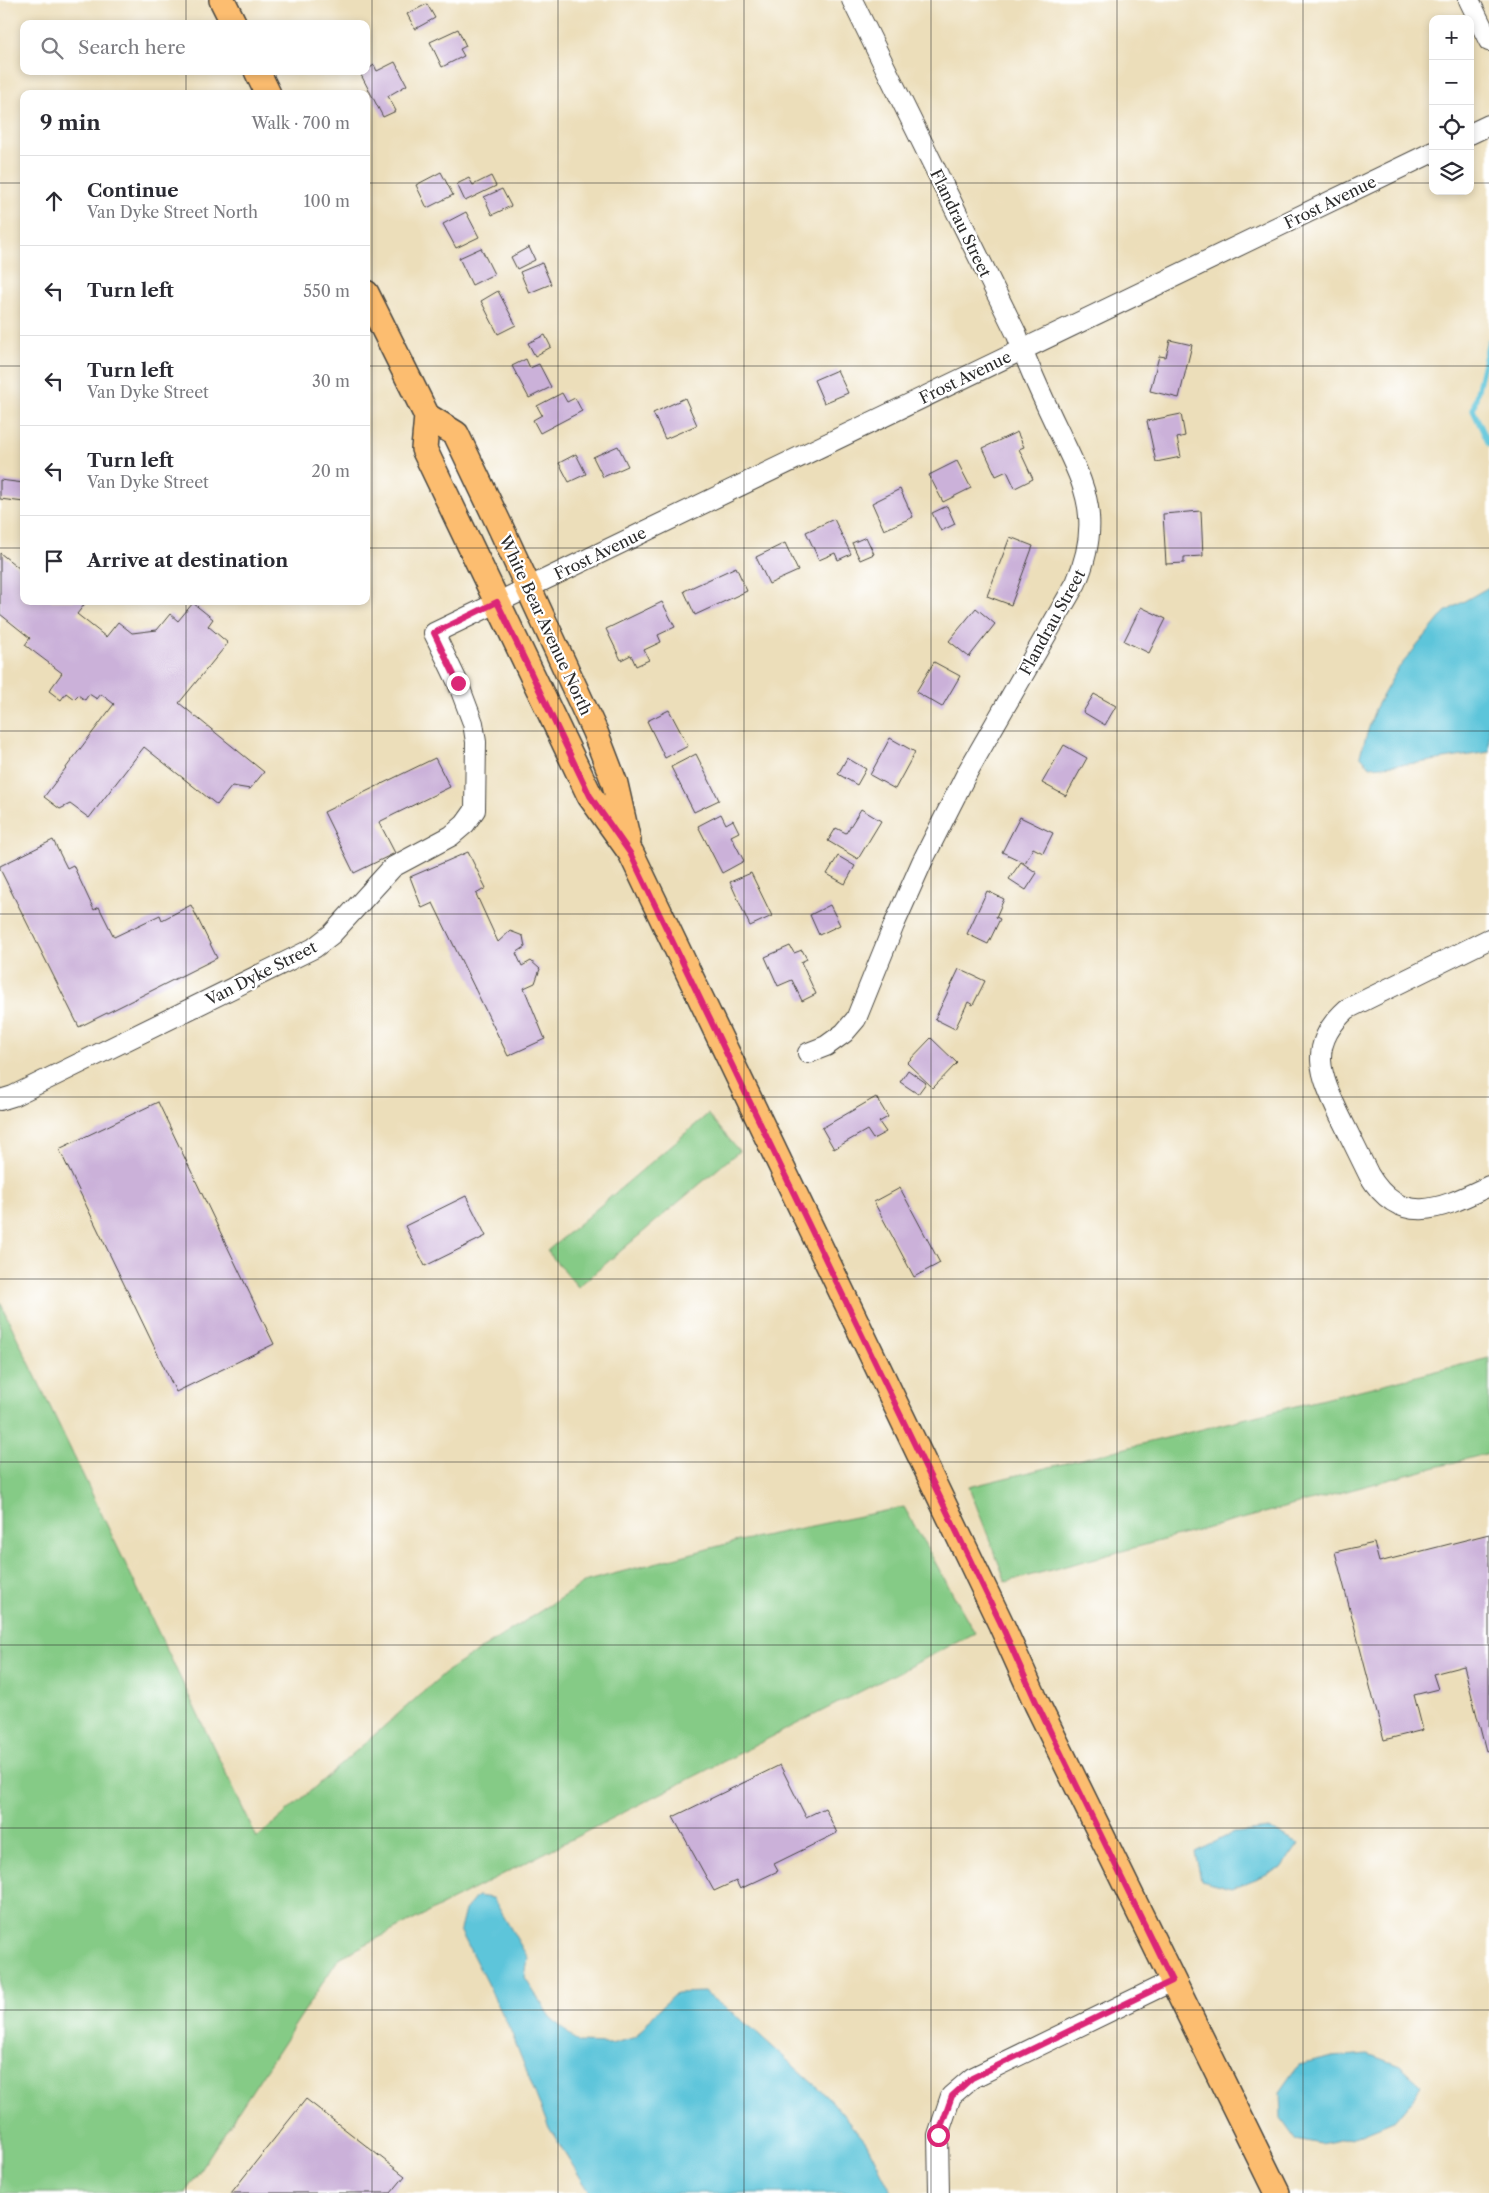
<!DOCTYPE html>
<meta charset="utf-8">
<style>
:root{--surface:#fff;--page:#f2f2f3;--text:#2b2b33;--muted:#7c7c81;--line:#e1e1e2}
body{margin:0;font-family:"Libre Caslon Text",serif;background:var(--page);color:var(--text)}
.controls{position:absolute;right:15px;top:15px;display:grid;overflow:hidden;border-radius:10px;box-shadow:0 2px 8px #0003}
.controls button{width:45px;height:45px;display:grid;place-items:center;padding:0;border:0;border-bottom:1px solid var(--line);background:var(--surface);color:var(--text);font:25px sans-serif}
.stop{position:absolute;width:15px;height:15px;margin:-11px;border:4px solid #db2777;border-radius:50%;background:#fff}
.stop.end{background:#db2777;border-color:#fff;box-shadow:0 1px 5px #0008}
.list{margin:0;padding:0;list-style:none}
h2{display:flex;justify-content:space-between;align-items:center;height:65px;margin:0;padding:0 20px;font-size:21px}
h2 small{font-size:16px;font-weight:400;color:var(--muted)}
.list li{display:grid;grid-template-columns:32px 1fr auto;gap:15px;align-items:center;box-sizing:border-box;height:90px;padding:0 20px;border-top:1px solid var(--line)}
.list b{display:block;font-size:19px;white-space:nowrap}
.list p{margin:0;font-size:16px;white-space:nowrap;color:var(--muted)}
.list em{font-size:16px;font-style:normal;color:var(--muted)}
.icon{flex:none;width:28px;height:28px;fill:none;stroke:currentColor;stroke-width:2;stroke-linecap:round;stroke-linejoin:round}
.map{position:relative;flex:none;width:1489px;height:2193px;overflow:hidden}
.search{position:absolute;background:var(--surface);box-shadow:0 2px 8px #0003;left:20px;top:20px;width:350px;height:55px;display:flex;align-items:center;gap:12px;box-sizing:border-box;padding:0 18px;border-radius:10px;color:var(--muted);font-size:19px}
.panel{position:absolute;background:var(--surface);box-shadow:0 2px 8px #0003;left:20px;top:90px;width:350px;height:515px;border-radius:10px}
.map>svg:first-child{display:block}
.green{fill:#85cb86;stroke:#587b58}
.water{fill:#5dc5da;stroke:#447882}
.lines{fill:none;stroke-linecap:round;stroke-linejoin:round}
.stream{stroke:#5dc5da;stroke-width:5.5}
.building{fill:#cbb1d9}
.minor-casing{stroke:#484640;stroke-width:22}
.major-casing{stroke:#484640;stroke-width:28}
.minor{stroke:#fff;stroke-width:20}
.major{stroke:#fcbd6f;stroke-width:25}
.route{stroke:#db2777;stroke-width:6}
.grid{fill:none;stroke:#2b2b2b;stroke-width:1;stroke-opacity:0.55}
.labels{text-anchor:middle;stroke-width:4.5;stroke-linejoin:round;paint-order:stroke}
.street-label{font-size:16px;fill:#2b2b2b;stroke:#fff}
</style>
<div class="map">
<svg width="1489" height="2193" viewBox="0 0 1489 2193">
<rect width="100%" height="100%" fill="#fff"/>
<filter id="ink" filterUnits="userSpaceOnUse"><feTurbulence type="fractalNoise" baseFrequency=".02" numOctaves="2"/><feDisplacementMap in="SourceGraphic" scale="10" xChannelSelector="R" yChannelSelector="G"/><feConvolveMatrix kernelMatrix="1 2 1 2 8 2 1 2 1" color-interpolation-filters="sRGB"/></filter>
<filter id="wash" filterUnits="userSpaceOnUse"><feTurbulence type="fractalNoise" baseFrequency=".0096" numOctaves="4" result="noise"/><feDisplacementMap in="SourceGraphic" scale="20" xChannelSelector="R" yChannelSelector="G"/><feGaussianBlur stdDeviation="1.12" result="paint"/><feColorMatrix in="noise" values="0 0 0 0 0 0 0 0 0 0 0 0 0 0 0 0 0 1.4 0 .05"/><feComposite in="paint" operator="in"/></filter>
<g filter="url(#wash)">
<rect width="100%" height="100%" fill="#ecdeba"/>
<g class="green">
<path d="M708,1114L739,1151L578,1287L547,1251Z"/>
<path d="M0,1302L257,1838L447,1671L587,1581L734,1542L904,1507L975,1633L339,1958L185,2193H0Z"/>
<path d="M1489,1358V1453L1006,1582L969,1487Z"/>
</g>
<g class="water">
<path d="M1489,587V752L1418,763L1370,767L1360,755L1375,709L1397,670L1445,612Z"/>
<path d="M1269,1829L1299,1844L1282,1868L1232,1888L1201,1880L1195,1852L1233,1833Z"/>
<path d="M477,1896L493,1898L528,1958L525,1978L550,2017L579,2043L611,2044L636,2037L654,2014L676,1993L704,1992L753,2029L830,2099L866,2142L892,2193H590L548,2126L510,2029L460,1930L465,1910Z"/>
<path d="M1368,2054L1400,2066L1421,2085L1412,2101L1396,2120L1357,2136L1321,2145L1296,2140L1281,2119L1280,2092L1299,2065L1333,2057Z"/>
</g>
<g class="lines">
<path class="stream" d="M1489,342L1473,410L1489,444"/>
</g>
<g id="blocks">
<g class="building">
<path d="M427,4L435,18L415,29L407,14Z"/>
<path d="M458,29L466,46L460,49L464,56L442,67L430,42Z"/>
<path d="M395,62L407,85L388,96L396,111L383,117L360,73L366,71L374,65L377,71Z"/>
<path d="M441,172L453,195L427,208L416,185Z"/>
<path d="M491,176L496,186L465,201L457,184L469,178L473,185Z"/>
<path d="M502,189L511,206L492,215L484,197Z"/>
<path d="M466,212L479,237L456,248L443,224Z"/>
<path d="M529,247L535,260L517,269L511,257Z"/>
<path d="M481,248L494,274L472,285L459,258Z"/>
<path d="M542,263L551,284L529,293L520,272Z"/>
<path d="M498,291L516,325L498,334L481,301Z"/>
<path d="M545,335L551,347L535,356L528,343Z"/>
<path d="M1170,340L1192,345L1179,398L1150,391L1159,356L1166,357Z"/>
<path d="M526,359L530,368L539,364L551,387L529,398L512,366Z"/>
<path d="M837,370L848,393L824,403L814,380Z"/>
<path d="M562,393L567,402L575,398L582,411L540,433L533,420L542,415L537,406Z"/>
<path d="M685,398L697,425L665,439L653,413Z"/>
<path d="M1181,414L1185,436L1177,438L1181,457L1156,462L1147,421Z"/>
<path d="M1017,432L1024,447L1019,449L1033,479L1015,488L1007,471L996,476L983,448Z"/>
<path d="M618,446L628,466L603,477L593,457Z"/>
<path d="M576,454L586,474L569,482L559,463Z"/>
<path d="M957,461L971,488L943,502L929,475Z"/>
<path d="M0,480L24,483V502L0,499Z"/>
<path d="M900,489L913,517L884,530L872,503Z"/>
<path d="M947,506L955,524L941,531L932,513Z"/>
<path d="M1201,511L1203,556L1184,557V563L1166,564L1163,514Z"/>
<path d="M834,519L851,554L838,560L835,553L819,560L806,532Z"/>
<path d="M866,537L874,554L860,560L852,543Z"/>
<path d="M1010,537L1033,546L1011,605L987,596Z"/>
<path d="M785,543L798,571L769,584L756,557Z"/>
<path d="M0,553L24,572V601H87L77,614L106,637L118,622L132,633L157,630L170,614L178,621L193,603L213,619L208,626L228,643L179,703L264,772L250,789L232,786L217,805L144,747L89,818L70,804L60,809L44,797L114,704L101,694L97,699L89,694L85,700L78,695L74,699L66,693L61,700L49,691L62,673L25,645L30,638L0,614Z"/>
<path d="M736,567L747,591L695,615L684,591Z"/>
<path d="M662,602L675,627L658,635L661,642L644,650L649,660L636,666L631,655L621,660L606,629Z"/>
<path d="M1141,607L1166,619L1149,653L1124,641Z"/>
<path d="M976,608L995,624L969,657L949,641Z"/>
<path d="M934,662L960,676L942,707L916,692Z"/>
<path d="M1094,694L1116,706L1105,725L1083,712Z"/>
<path d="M669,710L688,746L665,758L647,721Z"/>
<path d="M890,738L915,752L895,789L870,775Z"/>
<path d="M1064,745L1087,758L1066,796L1042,783Z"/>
<path d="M696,754L719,800L694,812L671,767Z"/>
<path d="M435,758L450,787L379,822L395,853L354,873L324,812Z"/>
<path d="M847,758L866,769L857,785L838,774Z"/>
<path d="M861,809L881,821L858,859L828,841L836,828L846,833Z"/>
<path d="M721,814L726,824L733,820L739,832L731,836L744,861L722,873L698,826Z"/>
<path d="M1020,817L1053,833L1043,853L1033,848L1025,863L1002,852Z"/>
<path d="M53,840L67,868L73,865L94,910L99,907L114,937L160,915L162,920L191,905L217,958L79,1027L0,869V866Z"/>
<path d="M468,852L486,888L476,894L498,942L510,931L523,936L525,947L516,953L522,966L531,961L540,969L535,983L524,988L545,1039L508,1056L433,903L422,908L410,877Z"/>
<path d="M838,856L855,866L845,884L827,874Z"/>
<path d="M1021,862L1037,873L1026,890L1009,879Z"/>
<path d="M751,873L772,916L750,926L730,882Z"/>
<path d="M987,891L1004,899L996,917L1000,919L988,944L967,934Z"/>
<path d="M830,905L840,925L819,935L810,915Z"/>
<path d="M790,946L794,953L802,950L807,959L801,962L816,994L802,1001L792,980L778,986L765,957Z"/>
<path d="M959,969L985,981L973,1005L968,1002L955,1029L935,1019Z"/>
<path d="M931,1038L957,1063L933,1088L907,1063Z"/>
<path d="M908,1070L926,1083L918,1094L900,1082Z"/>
<path d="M876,1097L888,1117L879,1122L886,1132L873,1139L867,1130L834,1149L822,1128Z"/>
<path d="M158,1102L274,1344L176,1392L59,1149Z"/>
<path d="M900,1188L940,1263L914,1277L874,1202Z"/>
<path d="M466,1196L486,1236L425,1266L405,1226Z"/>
<path d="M1489,1534V1750L1486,1751L1464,1666L1433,1674L1438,1689L1414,1695L1423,1730L1384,1740L1335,1552L1374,1543L1379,1562Z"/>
<path d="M780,1765L806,1817L825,1808L837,1833L774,1864L778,1871L740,1889L736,1881L714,1891L673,1817Z"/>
<path d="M306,2099L405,2176L391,2193H231Z"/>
</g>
</g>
</g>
<g filter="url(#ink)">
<use href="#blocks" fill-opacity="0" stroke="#484640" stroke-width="1"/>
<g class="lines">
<defs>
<g id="minor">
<path d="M1469,0L1489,41"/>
<path d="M1470,134L1489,125"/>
<path d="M1489,939L1347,1009C1307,1045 1320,1074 1340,1116C1350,1136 1359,1155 1369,1175C1402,1230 1444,1207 1489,1186"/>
<path d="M808,1053L826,1046L844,1033L856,1019L894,925L922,862L968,771L1076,583C1085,562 1091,540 1089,516C1087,487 1072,460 1060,434C1044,401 1029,369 1017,335L852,0"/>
<path d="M0,1100L13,1096L314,948L332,934L393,867L451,836L465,824L475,810L476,742L473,723L458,683L434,633L1433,152"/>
<path d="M939,2193L938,2135L951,2096L972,2078L1172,1981"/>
</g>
<g id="major">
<path d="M222,0L234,24"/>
<path d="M257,71L268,94"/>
<path d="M366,293L427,416L456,434L498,522L595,732L615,784L628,841"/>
<path d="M427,416L424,449L590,796L631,853L1001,1624L1037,1704L1277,2193"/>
</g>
</defs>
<use href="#minor" class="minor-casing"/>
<use href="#major" class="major-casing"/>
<use href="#minor" class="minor"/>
<use href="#major" class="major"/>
</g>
</g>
<g class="lines" filter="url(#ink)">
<path class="route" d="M458,683L434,633L497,602L590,796L630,853L1001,1624L1037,1704L1172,1981L972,2078L952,2096L938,2135"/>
</g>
<path class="grid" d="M186,0V24M372,0V2193M558,0V2193M744,0V2193M931,0V2193M1117,0V2193M1303,0V2193M186,71V94M0,183H24M366,183H1433M1470,183H1489M0,366H24M366,366H1489M0,548H24M366,548H1489M186,601V2193M0,731H1489M0,914H1489M0,1097H1489M0,1279H1489M0,1462H1489M0,1645H1489M0,1828H1489M0,2010H1489"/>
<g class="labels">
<g class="street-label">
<text transform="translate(1330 202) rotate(-26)" y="6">Frost Avenue</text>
<text transform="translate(961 223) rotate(64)" y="6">Flandrau Street</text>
<text transform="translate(965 377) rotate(-26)" y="6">Frost Avenue</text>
<text transform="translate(600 553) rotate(-26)" y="6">Frost Avenue</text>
<text transform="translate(1052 622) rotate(-61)" y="6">Flandrau Street</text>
<text transform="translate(546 625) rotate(65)" y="6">White Bear Avenue North</text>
<text transform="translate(261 973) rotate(-27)" y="6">Van Dyke Street</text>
</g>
</g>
</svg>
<div class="controls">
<button>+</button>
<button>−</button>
<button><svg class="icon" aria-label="locate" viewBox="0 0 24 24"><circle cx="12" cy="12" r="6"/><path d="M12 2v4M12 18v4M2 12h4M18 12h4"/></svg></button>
<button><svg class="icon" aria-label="layers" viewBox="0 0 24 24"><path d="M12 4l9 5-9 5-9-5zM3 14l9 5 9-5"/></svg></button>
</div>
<div class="stop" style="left:938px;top:2135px"></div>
<div class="stop end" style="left:458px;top:683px"></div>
<div class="search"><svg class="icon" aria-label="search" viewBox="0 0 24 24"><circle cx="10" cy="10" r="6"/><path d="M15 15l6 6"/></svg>Search here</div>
<section class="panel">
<h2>9 min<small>Walk · 700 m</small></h2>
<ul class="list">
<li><svg class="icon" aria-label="ahead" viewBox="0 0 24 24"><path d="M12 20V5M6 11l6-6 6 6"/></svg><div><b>Continue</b><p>Van Dyke Street North</p></div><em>100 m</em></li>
<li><svg class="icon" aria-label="left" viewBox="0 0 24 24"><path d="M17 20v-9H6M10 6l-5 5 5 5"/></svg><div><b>Turn left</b></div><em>550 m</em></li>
<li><svg class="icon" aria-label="left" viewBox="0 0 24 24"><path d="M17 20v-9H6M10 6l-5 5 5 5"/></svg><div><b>Turn left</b><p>Van Dyke Street</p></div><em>30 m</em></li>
<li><svg class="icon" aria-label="left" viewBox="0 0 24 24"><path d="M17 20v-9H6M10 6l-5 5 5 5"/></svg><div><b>Turn left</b><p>Van Dyke Street</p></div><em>20 m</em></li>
<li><svg class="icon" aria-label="arrive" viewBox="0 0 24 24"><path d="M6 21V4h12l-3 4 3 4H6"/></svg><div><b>Arrive at destination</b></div></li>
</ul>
</section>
</div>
